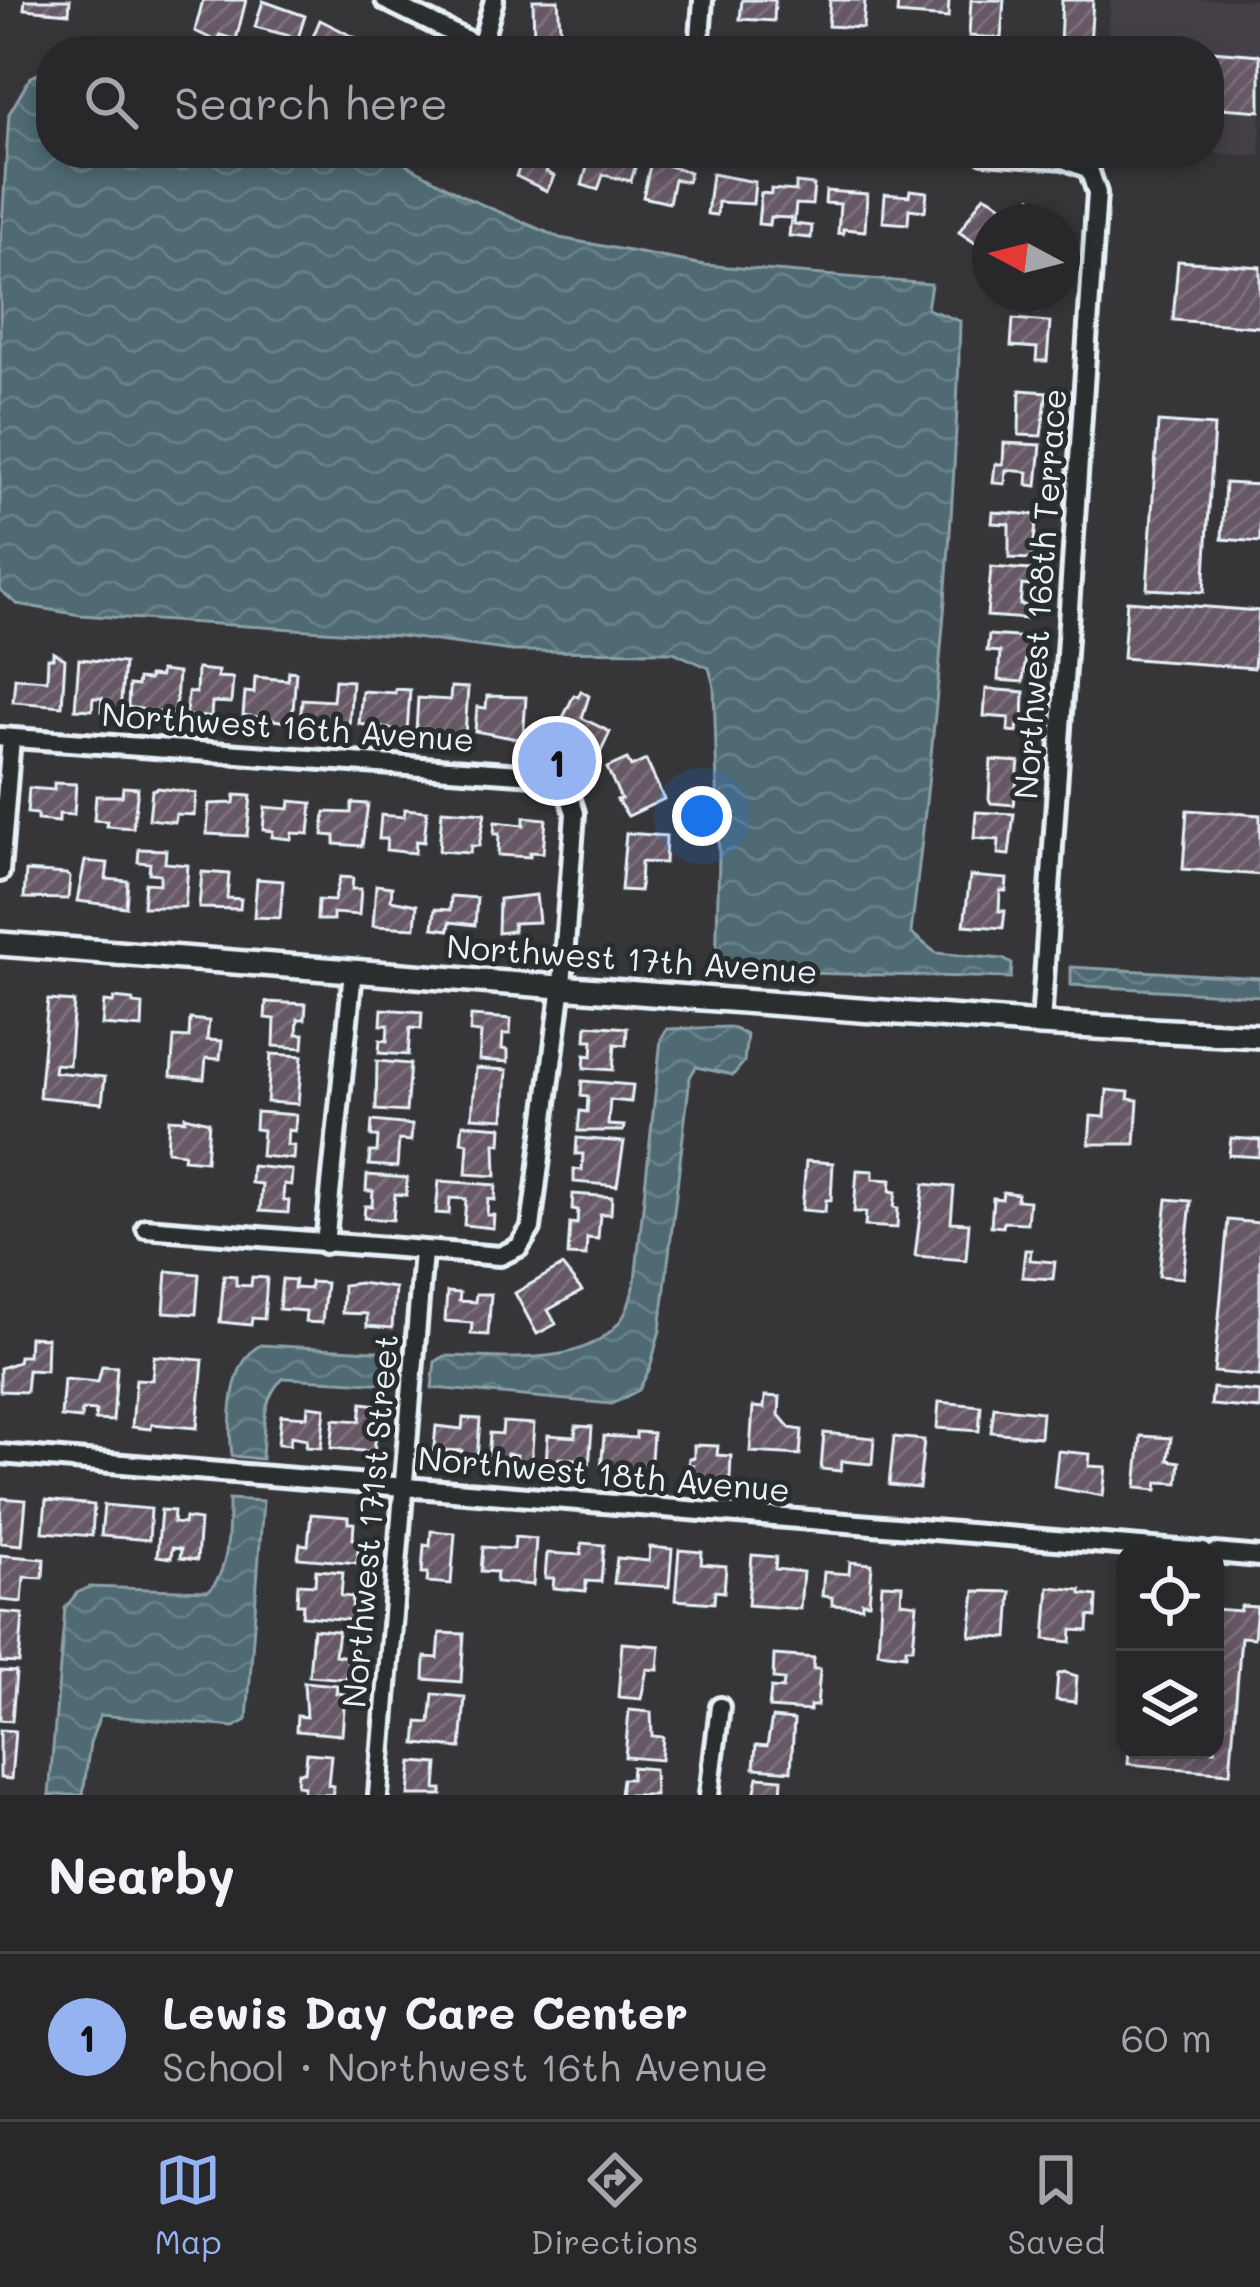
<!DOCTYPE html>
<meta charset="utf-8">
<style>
:root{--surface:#28282b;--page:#343437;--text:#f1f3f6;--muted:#a5a6a9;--line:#444447;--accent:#95b2f1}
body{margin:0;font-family:Mali,sans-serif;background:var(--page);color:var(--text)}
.controls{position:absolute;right:36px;bottom:36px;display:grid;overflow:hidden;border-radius:24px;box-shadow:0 6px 18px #0003}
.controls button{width:108px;height:108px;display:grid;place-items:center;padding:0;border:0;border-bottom:3px solid var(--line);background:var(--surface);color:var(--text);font:60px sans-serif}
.compass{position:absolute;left:972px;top:204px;width:108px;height:108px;border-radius:50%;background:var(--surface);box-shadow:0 6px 18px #0003;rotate:277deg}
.you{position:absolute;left:702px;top:816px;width:42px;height:42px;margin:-30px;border:9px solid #fff;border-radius:50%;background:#1a73e8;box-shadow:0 0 0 18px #1a73e833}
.badge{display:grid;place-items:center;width:78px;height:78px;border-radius:50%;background:var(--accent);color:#111;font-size:39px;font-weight:700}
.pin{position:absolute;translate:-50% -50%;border:6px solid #fff;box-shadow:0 3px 12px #0006}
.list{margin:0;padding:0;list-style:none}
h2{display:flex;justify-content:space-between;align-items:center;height:156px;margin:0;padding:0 48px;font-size:51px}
h2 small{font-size:39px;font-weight:400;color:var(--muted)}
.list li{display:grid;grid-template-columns:78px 1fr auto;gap:36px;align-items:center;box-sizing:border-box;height:168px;padding:0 48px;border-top:3px solid var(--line)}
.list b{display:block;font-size:45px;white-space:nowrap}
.list p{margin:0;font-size:39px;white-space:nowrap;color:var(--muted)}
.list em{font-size:39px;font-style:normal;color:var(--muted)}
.icon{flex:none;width:66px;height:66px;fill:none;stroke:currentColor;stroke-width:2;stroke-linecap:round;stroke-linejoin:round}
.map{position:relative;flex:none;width:1260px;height:1795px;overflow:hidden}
.search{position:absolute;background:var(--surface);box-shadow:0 6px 18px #0003;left:36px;right:36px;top:36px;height:132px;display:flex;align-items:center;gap:30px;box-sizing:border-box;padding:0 42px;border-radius:48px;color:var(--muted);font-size:45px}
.sheet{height:324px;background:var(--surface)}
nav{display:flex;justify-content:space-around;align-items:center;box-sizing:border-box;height:168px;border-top:3px solid var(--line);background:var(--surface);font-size:33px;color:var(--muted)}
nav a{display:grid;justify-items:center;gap:6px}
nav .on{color:var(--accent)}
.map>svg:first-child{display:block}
.built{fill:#444046}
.water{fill:url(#water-waves);stroke:#8ca0a8;stroke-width:3}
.building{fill:url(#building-hatch);stroke:#e8f1f8;stroke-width:3}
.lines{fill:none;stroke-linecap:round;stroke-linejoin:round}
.minor-casing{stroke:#e8f1f8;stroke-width:26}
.tertiary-casing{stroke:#e8f1f8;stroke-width:30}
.minor{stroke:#2a2d2e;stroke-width:16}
.tertiary{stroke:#2a2d2e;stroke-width:21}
.labels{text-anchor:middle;stroke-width:10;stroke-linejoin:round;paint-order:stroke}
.street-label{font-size:33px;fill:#e8f1f8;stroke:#2a2d2e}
</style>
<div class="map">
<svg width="1260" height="1795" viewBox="0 0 1260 1795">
<defs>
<pattern id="water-waves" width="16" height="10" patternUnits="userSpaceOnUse" patternTransform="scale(3)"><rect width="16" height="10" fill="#4f6a73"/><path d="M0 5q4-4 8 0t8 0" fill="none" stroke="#688088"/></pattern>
<pattern id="building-hatch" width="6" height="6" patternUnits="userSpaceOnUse" patternTransform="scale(3)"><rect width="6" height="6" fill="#665865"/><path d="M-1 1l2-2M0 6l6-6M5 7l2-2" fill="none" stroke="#7c707c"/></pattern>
</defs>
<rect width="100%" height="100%" fill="#363639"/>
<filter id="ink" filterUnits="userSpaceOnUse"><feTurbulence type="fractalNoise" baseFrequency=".00833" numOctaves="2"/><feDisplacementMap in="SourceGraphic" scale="24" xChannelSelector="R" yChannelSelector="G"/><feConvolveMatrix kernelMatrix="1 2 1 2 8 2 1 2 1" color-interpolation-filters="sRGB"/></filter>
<g filter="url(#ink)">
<path class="built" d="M1111,0H1260V156L1209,153V51H1107Z"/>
<g class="water">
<path d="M51,67V153H386L469,199L560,238L704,265L931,284L927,309L960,321C955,526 936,729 911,933L936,953L1003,959L1012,964L1011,978L716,971L719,856L714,686L709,668L673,652L513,651L399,636L80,615L17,604L0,590V257L9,114L30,78Z"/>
<path d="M1071,967L1260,978V996L1071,985Z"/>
<path d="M730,1027L747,1035L744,1062L733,1075L696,1067L690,1077L660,1330L650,1368L639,1390L612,1404L432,1388L435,1362L444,1356C500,1356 587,1371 623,1317C630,1307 632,1292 635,1281L661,1039L667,1029Z"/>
<path d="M260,1345L392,1352L389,1384L284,1378C261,1396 264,1431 262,1459L232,1456C228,1422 229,1364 260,1345Z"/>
<path d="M229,1499L263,1501L247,1720L234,1727L100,1715L90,1743L83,1795H49L65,1608L77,1593L90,1587L208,1591C230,1573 229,1526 229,1499Z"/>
</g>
<g class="building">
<path d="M25,0H70L69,13L24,9Z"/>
<path d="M203,0H246L236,40L220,35L218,42L195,31Z"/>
<path d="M533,0H558L561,41L534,42Z"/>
<path d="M742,0H775L774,21L740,19Z"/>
<path d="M830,0H865L863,28L828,26Z"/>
<path d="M898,0H949L948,18L897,14Z"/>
<path d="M971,0H1004L1001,38L969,36Z"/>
<path d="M1062,0H1093L1090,44L1060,43Z"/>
<path d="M263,1L305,16L298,38L255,27Z"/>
<path d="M320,20L356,38L352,48L339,43L336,51H307Z"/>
<path d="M1187,49L1260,55V111L1209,107V51Z"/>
<path d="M526,153H555L546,172L554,176L547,191L516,176Z"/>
<path d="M591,153H621L638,158L631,181L603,175L598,190L582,185Z"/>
<path d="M651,161L690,172L687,182L674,179L669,203L643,197Z"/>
<path d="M712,174L755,182L753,204L718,202L717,215L707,214Z"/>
<path d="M796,183L814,185L812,205L796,204L794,224L812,226L811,238L789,236L791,218L770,217L769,225L758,224L761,193L771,194V189L796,191Z"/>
<path d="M910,190L927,192L925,211L909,209L908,224L883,222L885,194L909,196Z"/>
<path d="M826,191L867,194L865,231L843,229V234L838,233L840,204L825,203Z"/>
<path d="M984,195L1020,215L1031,198L1049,211L1041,222H990V253L959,232Z"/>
<path d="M1178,261L1260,267V327L1173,320Z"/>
<path d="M1015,294H1047L1052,304L1036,312L1033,305L1025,309Z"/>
<path d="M1013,319L1050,322L1047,361H1036L1037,348L1011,346Z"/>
<path d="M1020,390L1047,392L1041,436L1019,435Z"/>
<path d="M1158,422L1214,426L1204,592L1147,589Z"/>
<path d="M1004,443L1041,445L1037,486L1027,485L1028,472L1006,470L1005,484L993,483L995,464H1003Z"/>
<path d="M1225,483L1260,485V542L1222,539Z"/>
<path d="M993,512L1037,515L1032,559L1009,558V524L992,523Z"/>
<path d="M991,567L1030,570L1029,586L1022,585L1020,605H1028L1027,619L987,616Z"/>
<path d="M1127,601L1259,611L1254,668L1123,658Z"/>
<path d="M989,635L1028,638L1023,682L998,680L1000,652L987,651Z"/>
<path d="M53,652L65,659L62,706L13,702L15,678L47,680L48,658H53Z"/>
<path d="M79,659L124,663L120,712L101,711L102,698H93L92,710L75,709Z"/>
<path d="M197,669L218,671L217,677L233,678L231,703L212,702L211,717L186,716L188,692L196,693Z"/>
<path d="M160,671L178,673L175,715L128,707L129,685L137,686L138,679L149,680V676L160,677Z"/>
<path d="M289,671L296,672L292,723L243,715L245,692L254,693L255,677L288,680Z"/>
<path d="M335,680L352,681L349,728L300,724L302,699L333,701Z"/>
<path d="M451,687L468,688L465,735L416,731L418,698L450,700Z"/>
<path d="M395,689L410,690L407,732L359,724L362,691L395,693Z"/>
<path d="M986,689L1024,692L1023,723H1018L1017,732L1008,731L1009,718L984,716Z"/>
<path d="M581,691L589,696L582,718L610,732L597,760L553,738L574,695L578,697Z"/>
<path d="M487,696L526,697L523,740L475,731L477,707L486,708Z"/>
<path d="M627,759L631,767L646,760L664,799L628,816L617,800L621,799L607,768Z"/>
<path d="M991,760L1019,762L1014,805L991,803L989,799Z"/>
<path d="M54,783L76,784L74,815L59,814V822L37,820V814L27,813L29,788L54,790Z"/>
<path d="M123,787L138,788L133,828L106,826L107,821L94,820L96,796H122Z"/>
<path d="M158,788L196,793L194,815L176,814L175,822L149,819L152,790Z"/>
<path d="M235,795L251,796L247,836L207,834L209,804L234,803Z"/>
<path d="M290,801L312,803L309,834L292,833L291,839L272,837L273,831L263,830L265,807L289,809Z"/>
<path d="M352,803L368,804L362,846L335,844V836L323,835L325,812L351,813Z"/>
<path d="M405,809L427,811L424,842L416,841L415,853L386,850L387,839H379L381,815L404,817Z"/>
<path d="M442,810L485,813L479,846H471L470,853L439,851Z"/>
<path d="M1187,810L1260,815V875L1183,869Z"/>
<path d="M976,812L1014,814L1009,855L998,854L999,840L974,838Z"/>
<path d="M524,817L546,819L543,853L530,852V857L498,855L499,834H494L495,822L524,825Z"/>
<path d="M626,833L666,836L665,863L641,862L640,891L621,890Z"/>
<path d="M139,849L166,850L165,863L188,865L185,907H143L145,883L160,884V874L149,873L150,863L138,862Z"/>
<path d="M85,861L108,863L106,879L128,881L126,907L77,901Z"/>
<path d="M26,871L66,874L70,877L68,899L24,898Z"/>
<path d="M202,872L229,874L227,898L241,899L240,909L199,908Z"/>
<path d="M970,876L1007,879L1006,891H1000L999,911H1005L1003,928L964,925Z"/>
<path d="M340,877L353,878L352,889H361L359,915L333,913V920H317L318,900L334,901Z"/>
<path d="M257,879L283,881L280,918L254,917Z"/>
<path d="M376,885L392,887L391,900L417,905L415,928L373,926Z"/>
<path d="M536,895L539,922L513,923L514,931L498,933L499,899Z"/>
<path d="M451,896L477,898L475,925L450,922L449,930L433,928L435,909L450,910Z"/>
<path d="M114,998L133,1000V1004L143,1005L142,1028L102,1025L104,1002L113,1003Z"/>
<path d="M48,1000L74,1002L69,1065L55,1064L54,1072L105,1077L102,1103L39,1097Z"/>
<path d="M266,1002L306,1004L305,1019H298L297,1034H304L303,1048L274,1046L275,1019L265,1018Z"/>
<path d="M382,1009L422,1012L421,1029L410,1028L408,1055L379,1053L380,1040L387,1041L388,1025H381Z"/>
<path d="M471,1016L511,1019L510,1034H503L502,1049L508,1050V1062L479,1060L481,1033L470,1032Z"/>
<path d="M190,1019L209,1021L207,1040L222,1041L220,1059L206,1058L204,1079L171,1076L174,1037L189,1038Z"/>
<path d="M587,1025L627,1028L626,1045L615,1044L613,1070L584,1068L585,1055L592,1056L593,1040H586Z"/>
<path d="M271,1054L302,1056L298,1104L267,1102Z"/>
<path d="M377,1061L410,1064L406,1112L376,1110Z"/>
<path d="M476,1068L507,1070L504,1119L472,1117Z"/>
<path d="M582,1081L633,1085L631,1102L610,1100L608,1125L624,1126L623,1131H578L580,1111L587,1112L588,1097L581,1096Z"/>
<path d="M1107,1090L1129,1092L1128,1099L1138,1100L1135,1144H1089L1091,1116L1105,1117Z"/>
<path d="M256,1112L296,1115L295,1131L288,1130L287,1145L294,1146L293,1159L261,1156L263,1130L255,1129Z"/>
<path d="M185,1116L209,1122L206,1161L183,1159L184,1153L167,1151L169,1119L185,1120Z"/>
<path d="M372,1121L412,1125L411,1141L399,1140L397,1167L369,1165L370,1152H377L378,1137L371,1136Z"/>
<path d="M463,1124L502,1127L501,1144L495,1143L496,1176L466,1174L468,1143L461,1142Z"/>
<path d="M577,1138L624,1142L617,1186L574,1182V1169L582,1170L583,1154H576Z"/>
<path d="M1231,1138L1260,1140V1157L1229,1155Z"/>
<path d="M806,1161L833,1163L831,1200H826L825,1212L802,1210Z"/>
<path d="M252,1166L292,1170L291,1185L284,1184L283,1200L289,1201L288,1213L260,1211L262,1184L251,1183Z"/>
<path d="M857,1170L873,1171V1179L891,1180L890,1191L896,1192L894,1207L898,1208L897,1228L865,1226L866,1212H854Z"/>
<path d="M367,1175L407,1178L406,1195L395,1194L393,1220L364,1218L365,1206H372L373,1191H366Z"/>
<path d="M439,1181L496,1185L495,1200L488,1199L487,1215H494L493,1228L464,1225L466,1199L450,1198L449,1214L436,1213Z"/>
<path d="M924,1184L954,1187L951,1222L969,1223L966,1260L915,1256Z"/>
<path d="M1003,1192L1018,1194L1017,1200L1029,1201L1027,1223L1004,1222L1003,1227L991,1226L993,1198L1002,1199Z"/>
<path d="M573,1194L612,1197L611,1214H600L598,1239L587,1238L586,1256L568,1255L570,1223L577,1224L578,1210L572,1209Z"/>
<path d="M1167,1199L1191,1201L1183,1278L1159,1276Z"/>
<path d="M1228,1220L1260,1223V1376L1214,1372Z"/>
<path d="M1025,1250H1031L1030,1260L1055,1262L1053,1279L1022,1277Z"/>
<path d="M562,1266L582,1291L548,1310L556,1324L537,1334L515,1293Z"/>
<path d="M167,1271L199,1274L196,1314L164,1312Z"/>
<path d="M224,1275L236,1276V1285L251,1286L252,1277L267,1278L264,1319L252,1318L251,1325L220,1322Z"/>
<path d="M282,1279L295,1280L294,1288L310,1289V1282L326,1283L322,1323L305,1322L306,1311L279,1309Z"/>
<path d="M359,1283L395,1288L392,1328L367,1326V1314L342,1313L343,1285Z"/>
<path d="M447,1292L460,1293L459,1301L475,1302L476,1294H491L488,1335L471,1334L472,1323L445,1321Z"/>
<path d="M29,1337L47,1338L46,1371L28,1370L26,1392L0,1391V1368L18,1362L19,1356H28Z"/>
<path d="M154,1356L203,1360L197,1428L152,1424L151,1429L132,1427L136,1379L152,1380Z"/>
<path d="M102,1366L117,1367L113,1421L95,1420L96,1411L82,1410L81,1419L61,1417L64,1379L98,1382Z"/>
<path d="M1213,1388L1260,1392V1409L1211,1405Z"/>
<path d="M765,1396L780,1397L779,1415L790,1428L802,1430L800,1455L750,1452L753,1407L764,1408Z"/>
<path d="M939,1402L981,1406L979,1431L937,1428Z"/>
<path d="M362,1403L379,1405L374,1452L331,1448L334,1419L360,1421Z"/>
<path d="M308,1406L325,1408L321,1448L306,1447L307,1439L291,1436L290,1445L278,1444L281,1415L307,1417Z"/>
<path d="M994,1407L1042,1412L1040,1437L991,1432Z"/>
<path d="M463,1418L480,1419L477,1460L461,1458L462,1451L446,1450V1457L433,1456L436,1426L462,1429Z"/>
<path d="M503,1422L534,1424L531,1463L516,1462L517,1455L507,1454V1461L488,1460L490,1433L502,1434Z"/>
<path d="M576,1426L592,1427L589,1468L575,1467V1459L559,1458L558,1465L546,1464L548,1435L575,1437Z"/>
<path d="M636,1432L653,1433L650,1472L601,1469L604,1436L636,1438Z"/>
<path d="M824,1433L874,1438L872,1464L842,1461L841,1471L821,1469Z"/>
<path d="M1141,1436L1171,1438L1168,1460L1180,1462L1178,1483L1158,1482L1157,1490L1136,1488Z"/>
<path d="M894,1437L924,1440L919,1488L889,1485Z"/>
<path d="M694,1445L718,1446L717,1455L731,1456L730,1478L701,1480V1476L692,1475L693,1465H688L689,1458H694Z"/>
<path d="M1058,1451L1090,1454L1089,1466L1106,1467L1103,1496L1054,1487Z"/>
<path d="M1,1498L26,1500L22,1545L0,1543Z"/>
<path d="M46,1500L94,1505L92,1536L43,1532Z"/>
<path d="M104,1505L151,1509L149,1540L101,1536Z"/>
<path d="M161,1510L174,1511L173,1523L184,1524L185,1518L200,1520L197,1560L180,1558L181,1549L172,1548L171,1558L157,1556Z"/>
<path d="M311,1514L348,1517V1523H354L353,1539L359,1540L357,1563L298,1558L300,1544L308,1545Z"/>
<path d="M431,1531L455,1533L451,1584L427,1582L428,1573H422L424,1545L430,1546Z"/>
<path d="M515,1537L536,1539L533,1585L496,1582L497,1572L481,1571L483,1547L514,1549Z"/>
<path d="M582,1543L604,1545L601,1582L586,1581V1591L553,1588L554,1578H545L547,1553L581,1555Z"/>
<path d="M650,1547L672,1549L669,1587L614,1583L617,1558L649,1561Z"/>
<path d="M679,1550L702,1552L701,1564L726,1566L724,1592L715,1591L714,1603L675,1600Z"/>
<path d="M0,1555L44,1559L43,1578L24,1577L22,1602L0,1600Z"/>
<path d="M752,1555L776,1557L775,1569L803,1572L800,1609L748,1605Z"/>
<path d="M850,1562L872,1564L869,1603L862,1602V1607L832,1605V1597L822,1596L824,1572L849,1574Z"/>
<path d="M316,1570L343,1572L341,1596L353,1597L351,1620L302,1616L303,1604H297L298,1584L315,1585Z"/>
<path d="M882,1584L902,1585L901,1602L917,1604L913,1648H906V1655L878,1652Z"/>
<path d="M1049,1587L1081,1590V1594L1097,1596L1096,1617L1089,1616L1088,1631L1072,1630L1071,1642L1045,1639Z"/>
<path d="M975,1591L1011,1592L1008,1638L970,1636Z"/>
<path d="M1241,1606L1257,1607L1254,1638L1241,1637L1230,1773L1128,1764L1129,1750H1215V1609L1240,1611Z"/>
<path d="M0,1612L23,1614L19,1663L0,1662Z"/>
<path d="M313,1629L338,1631L335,1655L348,1657L346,1679L309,1676Z"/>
<path d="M440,1633L464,1634L461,1682L424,1679L425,1657L438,1658Z"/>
<path d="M622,1643L660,1646L658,1670L647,1669L641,1699L618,1697Z"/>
<path d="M774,1655L814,1658L813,1669H820L817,1706H810V1711L769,1708L771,1688L783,1689L784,1680L773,1679Z"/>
<path d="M0,1671L16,1672L12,1721L0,1720Z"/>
<path d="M1064,1672L1077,1676L1075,1702L1056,1700L1058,1674Z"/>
<path d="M304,1682L337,1685L336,1693L345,1694L342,1735L296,1731L297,1716L306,1717Z"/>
<path d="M433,1694L465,1697L461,1748L416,1744L418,1722L430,1723Z"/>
<path d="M629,1710L651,1712L652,1736L663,1737L661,1760L625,1757Z"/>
<path d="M772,1718L794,1720L791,1771L754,1768L756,1745L767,1746Z"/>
<path d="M0,1730L15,1731L11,1779L0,1778Z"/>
<path d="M307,1753L331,1755L328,1785L333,1786V1795L303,1794L304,1786L297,1785L298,1772H305Z"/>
<path d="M412,1762L438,1764L436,1789H442V1795H409Z"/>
<path d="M632,1767L654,1769L655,1795H620L622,1779H631Z"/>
<path d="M758,1777L782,1779L781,1795H754Z"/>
</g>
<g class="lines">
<defs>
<g id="minor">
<path d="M385,0L489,51"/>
<path d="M481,47L494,0"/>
<path d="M699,51L703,0"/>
<path d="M984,153L1064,159L1089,169L1097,193L1041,1024"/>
<path d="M0,737L549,776L567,788L575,813L562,985L531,1228L519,1247L500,1256L146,1228"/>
<path d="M0,872L11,738"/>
<path d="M325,1244L353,972"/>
<path d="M0,1454L1203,1552"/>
<path d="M1215,1553L1260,1557"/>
<path d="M378,1795L423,1252"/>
<path d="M709,1795L720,1707"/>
</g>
<path id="tertiary" d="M0,944L1041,1024L1260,1036"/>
</defs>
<use href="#minor" class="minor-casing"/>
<use href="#tertiary" class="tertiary-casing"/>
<use href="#minor" class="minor"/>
<use href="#tertiary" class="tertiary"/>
</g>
</g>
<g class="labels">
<g class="street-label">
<text transform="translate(1040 594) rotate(-86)" y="12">Northwest 168th Terrace</text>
<text transform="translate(288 727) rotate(4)" y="12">Northwest 16th Avenue</text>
<text transform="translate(632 959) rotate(4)" y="12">Northwest 17th Avenue</text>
<text transform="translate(604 1474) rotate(5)" y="12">Northwest 18th Avenue</text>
<text transform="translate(370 1521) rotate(-85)" y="12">Northwest 171st Street</text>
</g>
</g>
</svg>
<div class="controls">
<button><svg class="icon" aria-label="locate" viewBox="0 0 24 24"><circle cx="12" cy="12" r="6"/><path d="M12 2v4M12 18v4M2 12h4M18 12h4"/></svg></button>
<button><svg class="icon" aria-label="layers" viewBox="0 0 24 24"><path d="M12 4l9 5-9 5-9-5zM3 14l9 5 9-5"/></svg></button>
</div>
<svg class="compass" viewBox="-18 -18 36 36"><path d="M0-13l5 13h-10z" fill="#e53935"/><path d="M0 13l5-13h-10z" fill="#a5a6a9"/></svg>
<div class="you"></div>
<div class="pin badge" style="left:557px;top:761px">1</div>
<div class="search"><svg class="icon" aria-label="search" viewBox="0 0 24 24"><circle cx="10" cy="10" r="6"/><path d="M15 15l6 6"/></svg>Search here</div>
</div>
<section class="sheet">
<h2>Nearby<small></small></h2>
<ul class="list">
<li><span class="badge">1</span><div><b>Lewis Day Care Center</b><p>School · Northwest 16th Avenue</p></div><em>60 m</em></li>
</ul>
</section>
<nav>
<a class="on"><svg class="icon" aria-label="map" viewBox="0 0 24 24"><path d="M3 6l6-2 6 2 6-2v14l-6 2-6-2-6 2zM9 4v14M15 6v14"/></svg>Map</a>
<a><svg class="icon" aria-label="directions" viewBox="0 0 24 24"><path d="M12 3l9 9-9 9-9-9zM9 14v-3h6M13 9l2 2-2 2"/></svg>Directions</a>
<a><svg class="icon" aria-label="saved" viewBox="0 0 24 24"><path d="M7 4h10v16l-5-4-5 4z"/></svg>Saved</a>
</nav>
